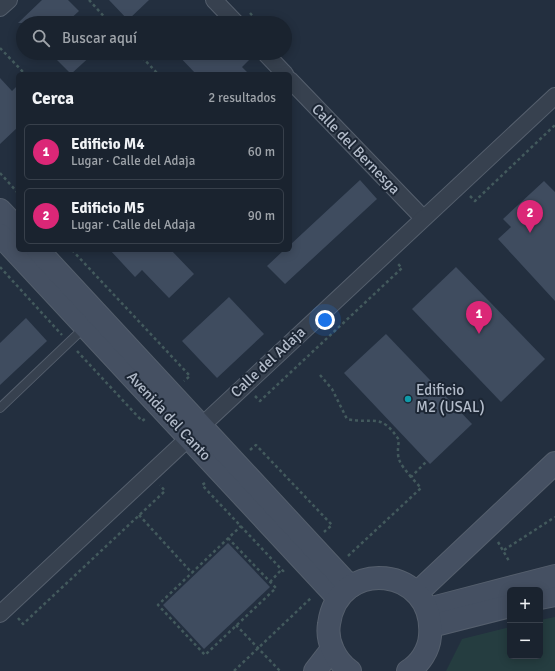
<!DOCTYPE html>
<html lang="es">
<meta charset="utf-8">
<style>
:root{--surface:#1a232f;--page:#232b37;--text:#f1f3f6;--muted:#9fa4aa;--line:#38404b;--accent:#db2777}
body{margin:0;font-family:Signika,sans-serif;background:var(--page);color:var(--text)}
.controls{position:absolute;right:12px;bottom:12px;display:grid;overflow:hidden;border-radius:6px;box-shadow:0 2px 10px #0003}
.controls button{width:36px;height:36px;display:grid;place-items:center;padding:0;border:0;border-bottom:1px solid var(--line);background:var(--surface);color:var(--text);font:20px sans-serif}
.you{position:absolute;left:325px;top:320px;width:14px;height:14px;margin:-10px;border:3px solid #fff;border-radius:50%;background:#1a73e8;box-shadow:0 0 0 6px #1a73e833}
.badge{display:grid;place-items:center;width:26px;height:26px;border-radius:50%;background:var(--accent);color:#fff;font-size:13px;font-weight:700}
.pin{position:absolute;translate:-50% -33px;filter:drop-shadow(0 1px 2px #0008)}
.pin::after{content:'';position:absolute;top:21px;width:14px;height:12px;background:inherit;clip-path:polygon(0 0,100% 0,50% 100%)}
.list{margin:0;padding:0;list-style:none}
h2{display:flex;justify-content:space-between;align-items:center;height:52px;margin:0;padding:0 16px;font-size:17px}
h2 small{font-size:13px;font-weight:400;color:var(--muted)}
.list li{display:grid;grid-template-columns:26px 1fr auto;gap:12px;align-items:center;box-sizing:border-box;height:56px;margin:0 8px 8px;padding:0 8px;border:1px solid var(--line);border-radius:6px}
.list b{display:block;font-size:15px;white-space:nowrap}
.list p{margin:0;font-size:13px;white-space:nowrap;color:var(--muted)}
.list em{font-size:13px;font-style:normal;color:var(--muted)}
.icon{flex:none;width:22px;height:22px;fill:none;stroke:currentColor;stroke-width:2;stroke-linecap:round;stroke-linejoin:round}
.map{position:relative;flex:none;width:555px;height:671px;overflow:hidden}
.search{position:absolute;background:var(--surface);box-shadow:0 2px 10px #0003;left:16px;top:16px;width:276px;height:44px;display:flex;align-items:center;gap:10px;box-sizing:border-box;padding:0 14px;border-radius:22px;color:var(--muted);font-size:15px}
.panel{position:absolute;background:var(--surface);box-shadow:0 2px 10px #0003;left:16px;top:72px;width:276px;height:180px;border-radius:6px}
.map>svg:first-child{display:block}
.green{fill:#253d40}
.building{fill:#3f4c5f}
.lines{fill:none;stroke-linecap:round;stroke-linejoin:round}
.lane-casing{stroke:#555f6d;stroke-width:10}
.street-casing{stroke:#555f6d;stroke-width:18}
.secondary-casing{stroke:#555f6d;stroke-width:24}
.path{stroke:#435a5d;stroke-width:2.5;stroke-dasharray:3 3;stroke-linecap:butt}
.lane{stroke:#37414f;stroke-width:8}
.street{stroke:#37414f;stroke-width:16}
.secondary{stroke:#455062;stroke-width:22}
.culture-dot{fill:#0f9aa8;stroke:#1c2634;stroke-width:1.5}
.labels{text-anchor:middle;stroke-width:4;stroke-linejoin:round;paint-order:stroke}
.street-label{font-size:15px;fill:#b3bcca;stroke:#1c2634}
.poi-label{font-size:15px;fill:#b3bcca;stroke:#1c2634;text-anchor:start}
</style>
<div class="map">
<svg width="555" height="671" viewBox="0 0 555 671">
<rect width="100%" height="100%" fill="#232f3f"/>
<path class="green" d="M555,617V671H446L462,639L510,627V656H540V620Z"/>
<g class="building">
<path d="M42,0H68L79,11L66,23H18Z"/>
<path d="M109,0H149L128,20Z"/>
<path d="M50,53H94L71,74Z"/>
<path d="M176,53H256L242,67L249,74H196Z"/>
<path d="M0,78L12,91L18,85V127L0,144Z"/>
<path d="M360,180L377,199L285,284L267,266L284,250H290V245Z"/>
<path d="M544,181L555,192V301L498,239L511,227L503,219Z"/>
<path d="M110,250H171L194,274L169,298L142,270L135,277Z"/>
<path d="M456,267L545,359L501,402L412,309Z"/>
<path d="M229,297L264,334L217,378L182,341Z"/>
<path d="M26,318L47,341L0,385V343Z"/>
<path d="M386,334L472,424L430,464L344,373Z"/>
<path d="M228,543L270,587L204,649L163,605Z"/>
</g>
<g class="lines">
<defs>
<path id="lane" d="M0,408L85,327"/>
<g id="street">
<path d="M214,0L236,23"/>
<path d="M0,8L9,0"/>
<path d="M265,53L285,74"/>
<path d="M290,80L423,218"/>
<path d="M0,614L555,96"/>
</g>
<g id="secondary">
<path d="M0,210L18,229"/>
<path d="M0,235L338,598"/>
<path d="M38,250L343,579L351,586"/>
<path d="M417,593L555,463"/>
<path d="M540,598L555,595"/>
<path d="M428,609L555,576"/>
<path d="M431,626L510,606"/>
<path d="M315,671L332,649"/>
<path d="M350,671C336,661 326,642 329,624C338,556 436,566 430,636C429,650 420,664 408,671"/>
</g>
</defs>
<use href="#lane" class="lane-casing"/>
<use href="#street" class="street-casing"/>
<use href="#secondary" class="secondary-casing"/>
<g class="path">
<path d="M89,0L110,23"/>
<path d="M250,13L259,23"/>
<path d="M0,48L25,74"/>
<path d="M138,53L158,74"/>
<path d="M0,173L18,193"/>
<path d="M470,196L475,201L555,125"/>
<path d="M72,250L190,376L184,381"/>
<path d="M0,267L62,335"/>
<path d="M77,351L142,421L146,418"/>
<path d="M320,375L332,389L347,419C373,425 380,411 399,440C396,460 399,462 411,477"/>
<path d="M255,396L260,401L402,268L397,263"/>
<path d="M250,450L256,445L332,525L324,532"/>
<path d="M205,483L202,485L283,571L286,568"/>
<path d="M139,515L192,573"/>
<path d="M228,538L276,588L205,655L158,605L241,526"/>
<path d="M498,542L509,561"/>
<path d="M504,550L555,517"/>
<path d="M348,556L421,488L411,477L426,462"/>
<path d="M270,582L282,569"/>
<path d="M18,618L23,624L165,491L160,485"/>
<path d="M236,625L280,671"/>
<path d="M234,671L312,597"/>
</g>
<use href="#lane" class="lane"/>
<use href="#street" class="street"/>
<use href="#secondary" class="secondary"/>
</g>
<circle class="culture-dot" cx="408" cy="399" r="4"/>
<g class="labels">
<g class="street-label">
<text transform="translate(356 149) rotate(46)" y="5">Calle del Bernesga</text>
<text transform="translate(268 362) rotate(-43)" y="5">Calle del Adaja</text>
<text transform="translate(169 416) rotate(47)" y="5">Avenida del Canto</text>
</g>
<g class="poi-label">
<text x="416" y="395">Edificio<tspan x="416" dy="17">M2 (USAL)</tspan></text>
</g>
</g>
</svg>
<div class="controls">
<button>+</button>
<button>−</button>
</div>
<div class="you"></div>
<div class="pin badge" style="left:479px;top:334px">1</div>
<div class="pin badge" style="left:530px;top:233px">2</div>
<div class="search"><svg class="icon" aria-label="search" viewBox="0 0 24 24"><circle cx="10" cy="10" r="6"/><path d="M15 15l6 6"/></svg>Buscar aquí</div>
<section class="panel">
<h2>Cerca<small>2 resultados</small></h2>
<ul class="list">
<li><span class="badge">1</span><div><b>Edificio M4</b><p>Lugar · Calle del Adaja</p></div><em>60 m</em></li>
<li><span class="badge">2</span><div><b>Edificio M5</b><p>Lugar · Calle del Adaja</p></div><em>90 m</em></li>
</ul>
</section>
</div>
